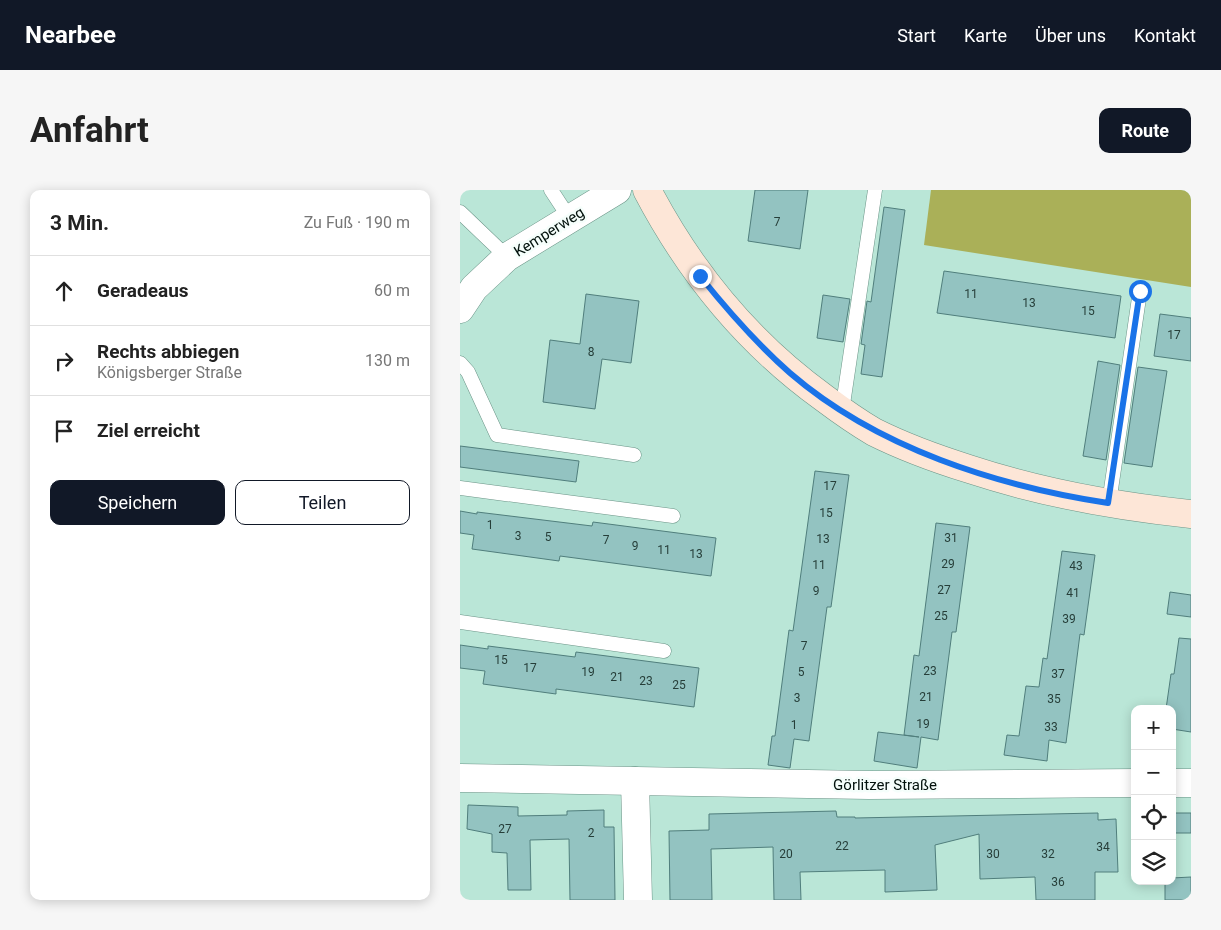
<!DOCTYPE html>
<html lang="de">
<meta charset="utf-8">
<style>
:root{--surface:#fff;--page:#f6f6f6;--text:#222;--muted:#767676;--line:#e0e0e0;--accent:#111827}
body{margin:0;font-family:Roboto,sans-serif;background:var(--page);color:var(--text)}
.controls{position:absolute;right:15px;bottom:15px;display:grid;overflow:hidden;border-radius:10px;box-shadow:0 2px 12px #0003}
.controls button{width:45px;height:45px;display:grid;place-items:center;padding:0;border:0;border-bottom:1px solid var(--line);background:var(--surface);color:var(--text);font:25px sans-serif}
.stop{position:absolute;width:15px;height:15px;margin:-11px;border:4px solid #1a73e8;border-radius:50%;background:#fff}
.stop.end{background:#1a73e8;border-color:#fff;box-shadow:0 1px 5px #0008}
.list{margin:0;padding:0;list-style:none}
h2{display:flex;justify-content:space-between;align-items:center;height:65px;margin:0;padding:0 20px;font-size:21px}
h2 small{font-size:16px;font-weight:400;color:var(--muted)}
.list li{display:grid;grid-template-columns:32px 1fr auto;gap:15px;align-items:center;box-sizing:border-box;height:70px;padding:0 20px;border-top:1px solid var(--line)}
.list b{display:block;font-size:19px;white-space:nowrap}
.list p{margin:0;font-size:16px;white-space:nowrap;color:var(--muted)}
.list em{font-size:16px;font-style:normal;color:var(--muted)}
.actions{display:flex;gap:10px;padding:15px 20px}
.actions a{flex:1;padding:11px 0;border:1px solid var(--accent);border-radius:10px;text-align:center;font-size:18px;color:var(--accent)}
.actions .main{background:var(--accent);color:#fff}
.icon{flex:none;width:28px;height:28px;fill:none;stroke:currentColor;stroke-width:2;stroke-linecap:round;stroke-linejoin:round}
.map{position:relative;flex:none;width:731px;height:710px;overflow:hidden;border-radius:10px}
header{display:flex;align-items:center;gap:30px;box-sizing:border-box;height:70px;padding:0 25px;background:var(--accent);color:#fff}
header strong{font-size:24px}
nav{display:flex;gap:28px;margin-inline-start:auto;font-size:18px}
.intro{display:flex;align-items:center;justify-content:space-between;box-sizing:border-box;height:120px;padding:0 30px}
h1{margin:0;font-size:35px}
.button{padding:12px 22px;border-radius:10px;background:var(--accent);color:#fff;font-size:18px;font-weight:700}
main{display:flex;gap:30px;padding:0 30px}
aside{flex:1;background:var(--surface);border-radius:10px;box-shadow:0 2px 12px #0003}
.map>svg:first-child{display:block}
.green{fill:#aab058}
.building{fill:#93c3c1;stroke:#507e7c}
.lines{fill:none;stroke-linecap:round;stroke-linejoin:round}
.lane-casing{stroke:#6b9487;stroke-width:15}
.street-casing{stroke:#6b9487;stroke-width:29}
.secondary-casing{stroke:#6b9487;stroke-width:29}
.lane{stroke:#fff;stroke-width:14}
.street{stroke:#fff;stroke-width:28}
.secondary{stroke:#fde6d7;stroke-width:28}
.route{stroke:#1a73e8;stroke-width:6}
.labels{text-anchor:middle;stroke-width:5;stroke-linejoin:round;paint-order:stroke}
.number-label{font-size:12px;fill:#263e39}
.street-label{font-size:15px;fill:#02110c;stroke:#f5fefb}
</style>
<header>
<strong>Nearbee</strong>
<nav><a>Start</a><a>Karte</a><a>Über uns</a><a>Kontakt</a></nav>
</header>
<div class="intro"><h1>Anfahrt</h1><a class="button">Route</a></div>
<main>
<aside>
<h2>3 Min.<small>Zu Fuß · 190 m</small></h2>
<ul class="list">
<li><svg class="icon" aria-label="ahead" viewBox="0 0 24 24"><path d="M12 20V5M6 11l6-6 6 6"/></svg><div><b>Geradeaus</b></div><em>60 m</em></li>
<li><svg class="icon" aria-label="right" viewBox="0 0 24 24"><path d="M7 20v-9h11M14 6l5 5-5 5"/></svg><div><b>Rechts abbiegen</b><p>Königsberger Straße</p></div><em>130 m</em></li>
<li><svg class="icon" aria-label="arrive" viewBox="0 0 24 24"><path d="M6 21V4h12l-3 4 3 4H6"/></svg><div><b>Ziel erreicht</b></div></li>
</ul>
<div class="actions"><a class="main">Speichern</a><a>Teilen</a></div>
</aside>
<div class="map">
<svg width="731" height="710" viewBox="0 0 731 710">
<rect width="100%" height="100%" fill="#bae6d7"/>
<path class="green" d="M471,0H731V97L464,55Z"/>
<g class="building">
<path d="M295,0H348L340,59L288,51Z"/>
<path d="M424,17L445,20L422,187L401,184L405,155L401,154L407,111L411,112Z"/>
<path d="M484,81L661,106L655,148L477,123Z"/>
<path d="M126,104L179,111L171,173L142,169L135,219L83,212L90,150L120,154Z"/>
<path d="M363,105L390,109L383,152L357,148Z"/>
<path d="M700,124L731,128V171L694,166Z"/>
<path d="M638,171L660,175L646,270L623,266Z"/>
<path d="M678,177L707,181L692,277L664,273Z"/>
<path d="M0,256L119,271L116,292L0,277Z"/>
<path d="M355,281L389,285L371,417H367L349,551L334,549L330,578L308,575L312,546H315L329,440L333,441Z"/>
<path d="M0,321L17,324V322L132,336L133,332L256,348L251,386L100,366L99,371L12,359L14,345L0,343Z"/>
<path d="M476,333L510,337L496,442H492L478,550L461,547L457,578L414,571L418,542L459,547L444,545L454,465L459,466Z"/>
<path d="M602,361L635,365L624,445L620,444L606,553L589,550L587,571L544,565L547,545L559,546L566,496L579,497L583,468L587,469Z"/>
<path d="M710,402L731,405V427L707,424Z"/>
<path d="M719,448L731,449V542L712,539V519H706L711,484H714Z"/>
<path d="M0,455L28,459V456L115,467L116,462L239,478L234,517L96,499V504L23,494L25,481L0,478Z"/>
<path d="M8,615L58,617V626L107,625V621L144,620V637H154L155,710H110L109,649L70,650L71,700H48L47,663L32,662V644L7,639Z"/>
<path d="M376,621L377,627H395V628L638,623V630L656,629L658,682H635V710H576L575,687L520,689L519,644L475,655L477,700L425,702V680L340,682L341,710H314L313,657L251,659L252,710H210L209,641L249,640V624Z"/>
<rect x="712" y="623" width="19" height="20"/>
<path d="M731,687V710H705V691H712V688Z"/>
</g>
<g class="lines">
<defs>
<g id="lane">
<path d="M91,0L110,29"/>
<path d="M0,22L47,67"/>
<path d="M0,173L8,182L37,245L174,265"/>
<path d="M382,221L415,0"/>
<path d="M0,298L213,326"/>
<path d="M649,313L680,101"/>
<path d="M0,432L204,461"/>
</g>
<g id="street">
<path d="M0,119L14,98L47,67L157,0"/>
<path d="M0,588L409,595L675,593"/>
<path d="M175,591L178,710"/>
<path d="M712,593H731"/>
</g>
<path id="secondary" d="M187,0C230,82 289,154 364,208C380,220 397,232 414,242C444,257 477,269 509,279C582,303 654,316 731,324"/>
</defs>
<use href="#lane" class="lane-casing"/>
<use href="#street" class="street-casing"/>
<use href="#secondary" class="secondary-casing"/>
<use href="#lane" class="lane"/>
<use href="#street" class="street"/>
<use href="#secondary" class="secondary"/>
</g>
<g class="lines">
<path class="route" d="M240,86C268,121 297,154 330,183C417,258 537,296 648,313L680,101"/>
</g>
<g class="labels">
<g class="number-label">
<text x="317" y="36">7</text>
<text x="511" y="108">11</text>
<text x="569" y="117">13</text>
<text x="628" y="125">15</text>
<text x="714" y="149">17</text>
<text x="131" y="166">8</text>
<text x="370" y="300">17</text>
<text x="366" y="327">15</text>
<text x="30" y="339">1</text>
<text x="58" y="350">3</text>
<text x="88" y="351">5</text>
<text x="491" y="352">31</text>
<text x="363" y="353">13</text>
<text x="146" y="354">7</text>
<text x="175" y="360">9</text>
<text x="204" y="364">11</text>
<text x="236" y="368">13</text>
<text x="488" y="378">29</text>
<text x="359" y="379">11</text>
<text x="616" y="380">43</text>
<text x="484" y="404">27</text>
<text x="356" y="405">9</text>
<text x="613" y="407">41</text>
<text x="481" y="430">25</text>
<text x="609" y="433">39</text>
<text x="344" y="460">7</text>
<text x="41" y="474">15</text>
<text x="70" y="482">17</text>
<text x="470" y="485">23</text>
<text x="128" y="486">19</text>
<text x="341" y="486">5</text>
<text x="598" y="488">37</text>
<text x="157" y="491">21</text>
<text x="186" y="495">23</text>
<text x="219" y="499">25</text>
<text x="466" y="511">21</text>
<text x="337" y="512">3</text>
<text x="594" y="513">35</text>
<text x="463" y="538">19</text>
<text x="334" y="539">1</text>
<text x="591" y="541">33</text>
<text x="45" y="643">27</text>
<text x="131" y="647">2</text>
<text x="382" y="660">22</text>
<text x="643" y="661">34</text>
<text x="326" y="668">20</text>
<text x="533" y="668">30</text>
<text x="588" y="668">32</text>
<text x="598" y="696">36</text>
</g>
<g class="street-label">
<text transform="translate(89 42) rotate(-32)" y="5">Kemperweg</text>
<text x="425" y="600">Görlitzer Straße</text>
</g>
</g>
</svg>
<div class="controls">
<button>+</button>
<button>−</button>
<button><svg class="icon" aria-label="locate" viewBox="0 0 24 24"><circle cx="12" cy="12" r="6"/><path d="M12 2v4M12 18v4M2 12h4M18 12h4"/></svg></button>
<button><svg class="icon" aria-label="layers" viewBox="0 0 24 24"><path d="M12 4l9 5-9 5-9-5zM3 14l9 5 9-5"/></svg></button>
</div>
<div class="stop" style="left:680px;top:101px"></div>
<div class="stop end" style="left:240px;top:86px"></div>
</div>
</main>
